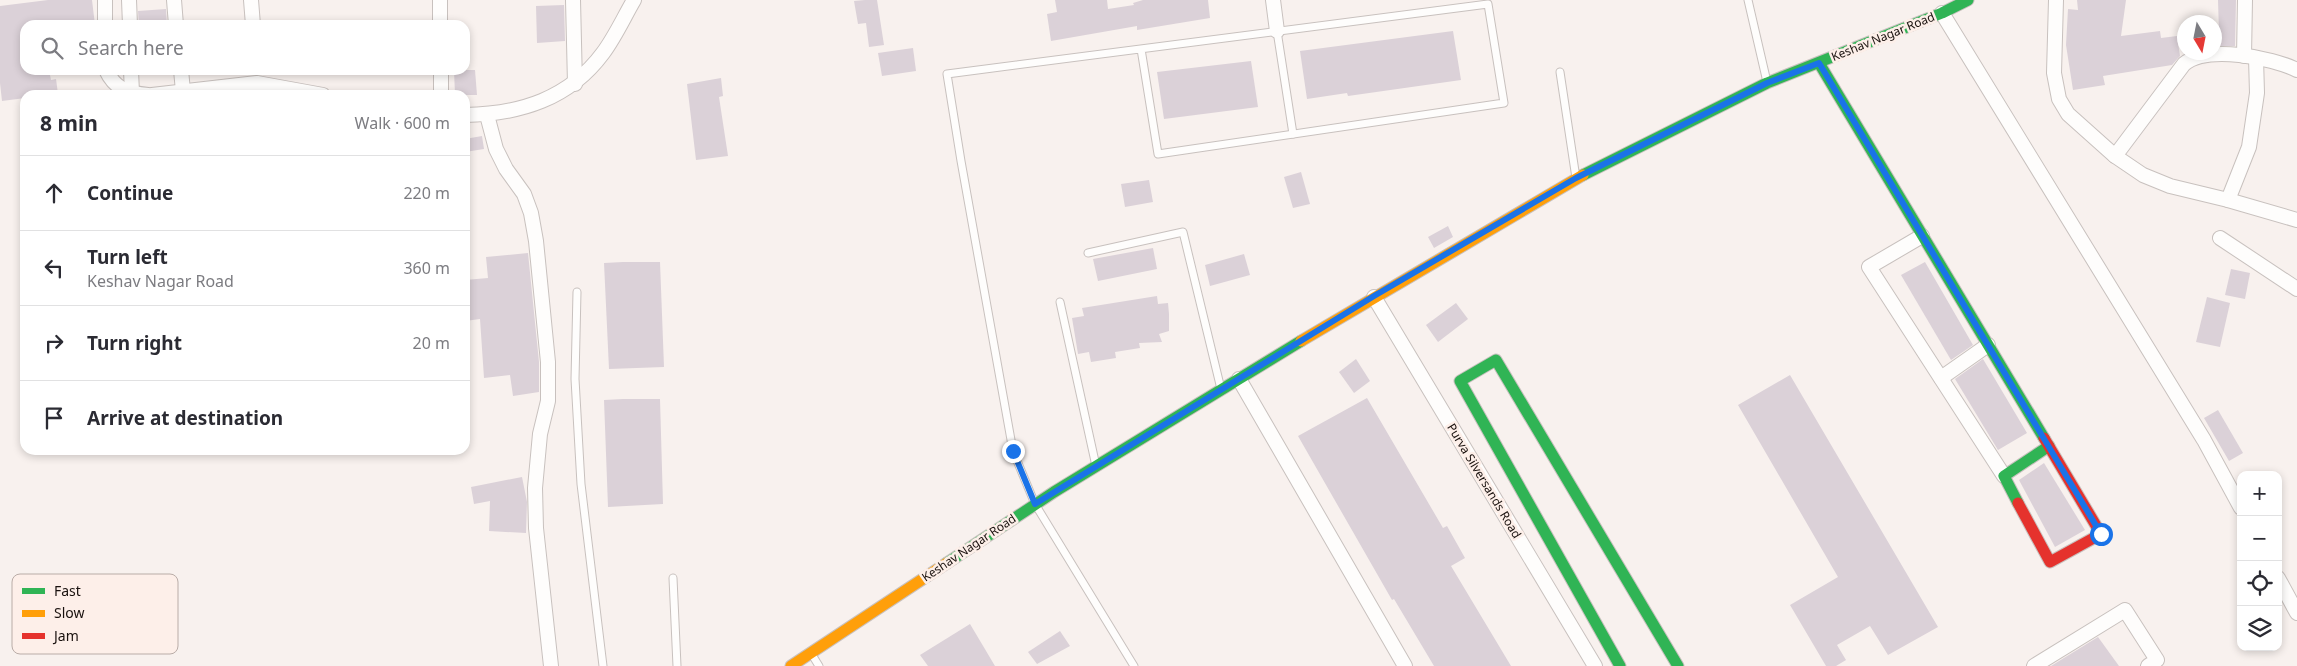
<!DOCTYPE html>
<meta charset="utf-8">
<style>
:root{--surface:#fff;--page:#f2f2f3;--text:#2b2b33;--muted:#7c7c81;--line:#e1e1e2}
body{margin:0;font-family:"Noto Sans",sans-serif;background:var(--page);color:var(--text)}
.controls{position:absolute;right:15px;bottom:15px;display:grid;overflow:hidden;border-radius:10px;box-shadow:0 2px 8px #0003}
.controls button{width:45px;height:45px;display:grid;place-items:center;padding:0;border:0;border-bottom:1px solid var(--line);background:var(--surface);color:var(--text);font:25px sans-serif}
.compass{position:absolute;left:2177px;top:15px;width:45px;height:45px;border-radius:50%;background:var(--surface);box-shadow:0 2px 8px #0003;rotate:170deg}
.stop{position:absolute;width:15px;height:15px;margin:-11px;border:4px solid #1a73e8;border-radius:50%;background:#fff}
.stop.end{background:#1a73e8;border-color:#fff;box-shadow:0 1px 5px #0008}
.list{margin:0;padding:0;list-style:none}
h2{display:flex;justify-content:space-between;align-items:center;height:65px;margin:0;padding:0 20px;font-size:21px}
h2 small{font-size:16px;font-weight:400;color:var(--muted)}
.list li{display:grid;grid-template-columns:32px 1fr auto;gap:15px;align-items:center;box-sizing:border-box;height:75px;padding:0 20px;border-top:1px solid var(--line)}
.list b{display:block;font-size:19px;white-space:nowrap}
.list p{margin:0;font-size:16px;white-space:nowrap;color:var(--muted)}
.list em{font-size:16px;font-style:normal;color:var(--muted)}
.icon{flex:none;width:28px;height:28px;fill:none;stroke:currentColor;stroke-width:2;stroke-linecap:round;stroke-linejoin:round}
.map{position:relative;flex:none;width:2297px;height:666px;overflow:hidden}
.search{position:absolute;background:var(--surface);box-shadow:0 2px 8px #0003;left:20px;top:20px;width:450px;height:55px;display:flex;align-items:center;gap:12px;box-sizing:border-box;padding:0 18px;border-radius:15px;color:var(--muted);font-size:19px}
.panel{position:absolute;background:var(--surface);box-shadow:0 2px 8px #0003;left:20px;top:90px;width:450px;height:365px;border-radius:15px}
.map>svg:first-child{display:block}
.building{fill:#dbd1d8}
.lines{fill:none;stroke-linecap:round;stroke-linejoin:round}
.lane-casing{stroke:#c8c1be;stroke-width:9}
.street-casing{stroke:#c8c1be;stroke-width:16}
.fast-casing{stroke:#c8c1be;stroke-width:13}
.slow-casing{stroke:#c8c1be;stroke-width:13}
.jam-casing{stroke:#c8c1be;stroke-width:13}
.lane{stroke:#fefdfc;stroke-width:7}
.street{stroke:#fefdfc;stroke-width:14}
.fast{stroke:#30b455;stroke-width:11}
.slow{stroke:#ff9f0a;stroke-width:11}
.jam{stroke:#e5322d;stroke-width:11}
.route{stroke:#1a73e8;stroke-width:6}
.labels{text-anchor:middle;stroke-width:5;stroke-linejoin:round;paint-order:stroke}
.street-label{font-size:12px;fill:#19110e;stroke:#fdefe9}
.key{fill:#fdefe9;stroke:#b9aca7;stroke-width:1}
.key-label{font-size:14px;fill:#19110e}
</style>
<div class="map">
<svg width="2297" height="666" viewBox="0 0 2297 666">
<rect width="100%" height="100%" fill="#f8f1ee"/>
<g class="building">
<path d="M48,0H92L95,25H25V70H49L51,80L56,79L58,94L25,95V98L2,101L0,83V6Z"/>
<path d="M865,0H877L884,45L869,47L866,23L858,24L854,1Z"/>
<path d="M1055,0H1107L1108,9L1134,5L1133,3L1143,0H1208L1210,18L1137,30V26L1051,41L1047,14L1057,12Z"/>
<path d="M2077,0H2126L2121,36L2160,31L2161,38L2177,36L2180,56L2172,65L2103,76L2105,85L2073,90L2066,45L2068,9L2078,10Z"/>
<path d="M2218,0H2236L2235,46H2214V33H2219Z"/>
<path d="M564,5L565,41L537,43L536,6Z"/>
<path d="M166,9L167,25H139L138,11Z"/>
<path d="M1453,31L1461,80L1348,96L1347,93L1307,99L1300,51Z"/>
<path d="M913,48L916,71L882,76L878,53Z"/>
<path d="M1251,61L1258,107L1164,119L1157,72Z"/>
<path d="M454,70H475L477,95H455Z"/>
<path d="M721,78L723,96L719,97L728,156L696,160L687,84Z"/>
<path d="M482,136L484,149L465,152V139Z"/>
<path d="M1301,172L1310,204L1293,208L1284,177Z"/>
<path d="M1149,180L1153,202L1125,207L1121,184Z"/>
<path d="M1448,226L1453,237L1434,248L1428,237Z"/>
<path d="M1153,248L1157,269L1098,281L1093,259Z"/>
<path d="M528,253L539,362V392L513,396L510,375L484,378L480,319L465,321V280L488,278L486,257Z"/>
<path d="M1244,254L1250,275L1210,286L1205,265Z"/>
<path d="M623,262H660L664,367L609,369L604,263Z"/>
<path d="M1925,262L1973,345L1951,360L1901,275Z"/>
<path d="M2231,269L2250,273L2245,299L2225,295Z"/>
<path d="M1157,296L1158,304L1168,303L1169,314V331L1159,334L1162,342L1139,343L1140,348L1115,352L1116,358L1091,362L1089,352L1078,354L1072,318L1084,316L1082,308Z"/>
<path d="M2207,297L2230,303L2220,347L2196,342Z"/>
<path d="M1456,303L1468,319L1438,342L1426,325Z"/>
<path d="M1356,359L1370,381L1354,393L1339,372Z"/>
<path d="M1983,359L2027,433L1998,450L1955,379Z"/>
<path d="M1790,375L1938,627L1888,655L1870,626L1837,645L1846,660L1836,666H1826L1790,605L1838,577L1738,405Z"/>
<path d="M1367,398L1443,528L1447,526L1465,558L1451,566L1511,666H1434L1394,599L1392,600L1298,436Z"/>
<path d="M623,399H660L663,504L608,507L604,400Z"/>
<path d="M2218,410L2243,453L2229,461L2204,418Z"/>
<path d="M2044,463L2085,530L2055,547L2019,480Z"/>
<path d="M522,477L527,502L526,533L489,531L490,501L474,504L471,487Z"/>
<path d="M970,624L995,666H928L920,655Z"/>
<path d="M1060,631L1070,646L1037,664L1028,652Z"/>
<path d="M2098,637L2119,666H2051Z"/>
</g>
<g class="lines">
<defs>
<g id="lane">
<path d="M1748,0L1767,82"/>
<path d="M1277,31L1293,134"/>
<path d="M1560,72L1576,178"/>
<path d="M1088,253L1183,232L1221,389"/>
<path d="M577,292L575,379L581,484L603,666"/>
<path d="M1060,302L1096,466"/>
<path d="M673,578L677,666"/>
<path d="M811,653L819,666"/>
<path d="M1134,666L1035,504L1013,451L961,161L947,74L1488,4L1504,103L1158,154L1141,49"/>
</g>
<g id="street">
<path d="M129,0L130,25"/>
<path d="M174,0L176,25"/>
<path d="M251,0L253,25"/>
<path d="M440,0V25"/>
<path d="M573,0L575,84"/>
<path d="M1273,0L1277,31"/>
<path d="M2056,0L2054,73L2059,99L2068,114L2115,156L2143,175L2170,186L2228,200L2297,220"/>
<path d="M1942,13L2204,440L2241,508"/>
<path d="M105,25V0"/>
<path d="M2244,56L2245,0"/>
<path d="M106,70C115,89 127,93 148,95"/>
<path d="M131,70L132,93"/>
<path d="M181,70L183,91"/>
<path d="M441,70V95"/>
<path d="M152,95L257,83L323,95"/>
<path d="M465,115C520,114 569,99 603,53C615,37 624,17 634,0"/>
<path d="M487,115L496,149L506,169L524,194L531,213L536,241L548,362V401L540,434L535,488L536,528L551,666"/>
<path d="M2115,156L2184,64C2207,45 2271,57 2297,70"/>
<path d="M2228,200L2249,147L2257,93L2256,58"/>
<path d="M1922,236L1869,267L2004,476"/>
<path d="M2220,238L2297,289"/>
<path d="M1374,297L1595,666"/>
<path d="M1941,378L1988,345"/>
<path d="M1239,379L1405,666"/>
<path d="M2278,578L2297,613"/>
<path d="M2034,666L2125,610L2157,660L2148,666"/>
</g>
<g id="fast">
<path d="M1819,63L2044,438"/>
<path d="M1583,175L1767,83L1942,13L1968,0"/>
<path d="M2018,503L2004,476L2049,446"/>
<path d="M947,563L1054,492L1301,341"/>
<path d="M1620,666L1460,381L1496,360L1678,666"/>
</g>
<g id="slow">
<path d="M1301,341L1583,175"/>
<path d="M791,666L947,563"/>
</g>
<path id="jam" d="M2018,503L2050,562L2101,534L2044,438"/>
</defs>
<use href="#lane" class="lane-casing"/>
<use href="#street" class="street-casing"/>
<use href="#fast" class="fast-casing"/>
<use href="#slow" class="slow-casing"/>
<use href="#jam" class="jam-casing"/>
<use href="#lane" class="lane"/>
<use href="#street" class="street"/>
<use href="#fast" class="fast"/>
<use href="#slow" class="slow"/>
<use href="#jam" class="jam"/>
</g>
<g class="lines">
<path class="route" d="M1013,451L1035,504L1374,296L1576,178L1767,83L1819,63L2101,534"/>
</g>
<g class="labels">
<g class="street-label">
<text transform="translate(1883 37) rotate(-22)" y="4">Keshav Nagar Road</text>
<text transform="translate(1484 481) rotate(59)" y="4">Purva Silversands Road</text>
<text transform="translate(969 548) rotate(-34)" y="4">Keshav Nagar Road</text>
</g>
</g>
<rect x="12" y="574" width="166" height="80" rx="8" class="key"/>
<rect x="22" y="588" width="23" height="6" fill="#30b455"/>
<rect x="22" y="610" width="23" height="7" fill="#ff9f0a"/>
<rect x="22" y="633" width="23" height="6" fill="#e5322d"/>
<g class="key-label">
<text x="54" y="596">Fast</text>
<text x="54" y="618">Slow</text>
<text x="54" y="641">Jam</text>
</g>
</svg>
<div class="controls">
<button>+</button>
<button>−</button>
<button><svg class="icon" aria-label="locate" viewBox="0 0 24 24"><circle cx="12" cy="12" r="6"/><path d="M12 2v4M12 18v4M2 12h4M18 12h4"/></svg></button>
<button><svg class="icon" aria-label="layers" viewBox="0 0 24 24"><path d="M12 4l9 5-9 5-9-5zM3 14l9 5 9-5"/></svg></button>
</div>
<svg class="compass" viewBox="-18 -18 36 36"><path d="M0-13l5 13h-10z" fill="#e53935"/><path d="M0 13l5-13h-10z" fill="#7c7c81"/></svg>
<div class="stop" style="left:2101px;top:534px"></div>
<div class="stop end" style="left:1013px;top:451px"></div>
<div class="search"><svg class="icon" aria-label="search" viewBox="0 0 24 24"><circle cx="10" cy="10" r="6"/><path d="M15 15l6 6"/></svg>Search here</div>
<section class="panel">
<h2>8 min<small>Walk · 600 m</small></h2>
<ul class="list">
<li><svg class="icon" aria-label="ahead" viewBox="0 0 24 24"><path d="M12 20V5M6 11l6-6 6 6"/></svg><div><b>Continue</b></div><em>220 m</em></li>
<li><svg class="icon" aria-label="left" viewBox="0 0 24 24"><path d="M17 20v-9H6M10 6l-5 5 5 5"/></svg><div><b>Turn left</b><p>Keshav Nagar Road</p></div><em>360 m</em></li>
<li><svg class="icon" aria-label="right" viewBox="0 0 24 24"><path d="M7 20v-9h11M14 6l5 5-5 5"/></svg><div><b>Turn right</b></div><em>20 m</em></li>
<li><svg class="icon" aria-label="arrive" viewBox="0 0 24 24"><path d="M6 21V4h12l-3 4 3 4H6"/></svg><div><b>Arrive at destination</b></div></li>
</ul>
</section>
</div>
